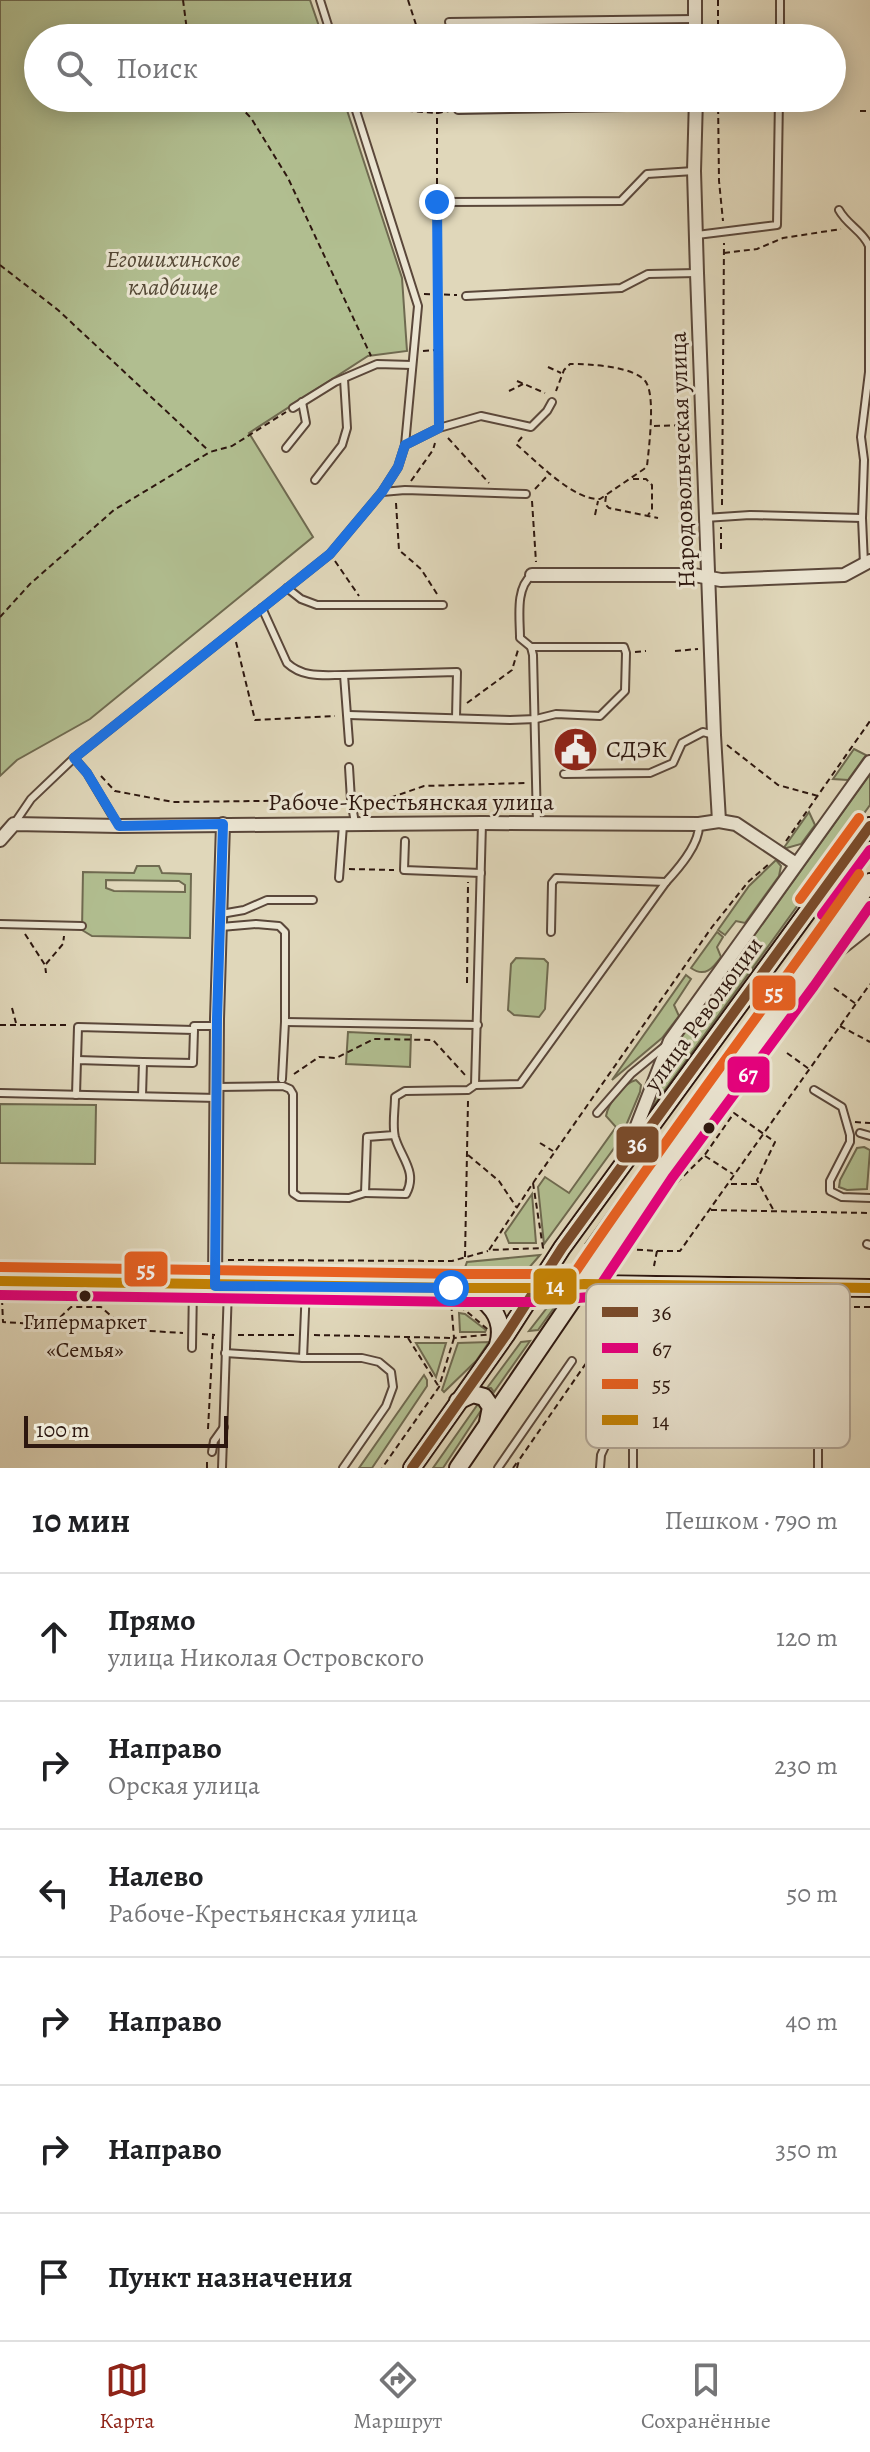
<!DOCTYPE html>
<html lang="ru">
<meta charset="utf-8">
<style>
:root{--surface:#fff;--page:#f6f6f6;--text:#202124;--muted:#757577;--line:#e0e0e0;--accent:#8f2418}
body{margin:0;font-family:Alegreya,serif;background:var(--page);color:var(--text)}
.scale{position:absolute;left:24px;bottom:20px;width:204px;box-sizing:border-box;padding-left:8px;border:4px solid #2d170f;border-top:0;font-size:22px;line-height:28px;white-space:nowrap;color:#2d170f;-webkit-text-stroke:6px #ebe5d2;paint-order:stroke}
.stop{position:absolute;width:24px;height:24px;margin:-18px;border:6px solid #1a73e8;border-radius:50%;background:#fff}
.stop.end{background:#1a73e8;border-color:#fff;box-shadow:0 2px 8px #0008}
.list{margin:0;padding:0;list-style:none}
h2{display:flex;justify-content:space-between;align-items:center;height:104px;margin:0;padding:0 32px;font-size:34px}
h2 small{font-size:26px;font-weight:400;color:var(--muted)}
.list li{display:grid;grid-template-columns:52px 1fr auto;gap:24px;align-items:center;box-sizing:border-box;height:128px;padding:0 32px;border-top:2px solid var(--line)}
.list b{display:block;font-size:30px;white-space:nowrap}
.list p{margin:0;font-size:26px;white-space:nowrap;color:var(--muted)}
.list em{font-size:26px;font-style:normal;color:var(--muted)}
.icon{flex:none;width:44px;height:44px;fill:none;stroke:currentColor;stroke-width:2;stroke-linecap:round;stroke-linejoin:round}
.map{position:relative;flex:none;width:870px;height:1468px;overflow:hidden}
.search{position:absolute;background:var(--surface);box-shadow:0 4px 20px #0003;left:24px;right:24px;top:24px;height:88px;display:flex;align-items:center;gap:20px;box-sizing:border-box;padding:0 28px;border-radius:44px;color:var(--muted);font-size:30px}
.sheet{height:872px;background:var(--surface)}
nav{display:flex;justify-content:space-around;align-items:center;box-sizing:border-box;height:112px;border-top:2px solid var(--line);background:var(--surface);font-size:22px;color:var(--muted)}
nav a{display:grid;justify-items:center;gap:4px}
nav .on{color:var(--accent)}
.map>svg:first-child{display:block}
.green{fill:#b1be90;stroke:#6f6a50;stroke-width:2;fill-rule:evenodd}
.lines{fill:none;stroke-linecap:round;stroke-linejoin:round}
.service-casing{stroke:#5a473a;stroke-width:10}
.minor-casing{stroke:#5a473a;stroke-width:16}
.secondary-casing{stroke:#2d170f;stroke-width:20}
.path{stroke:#2d170f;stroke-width:2;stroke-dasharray:6 4;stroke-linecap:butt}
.service{stroke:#ebe5d2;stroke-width:6}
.minor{stroke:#ebe5d2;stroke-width:12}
.secondary{stroke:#ebe5d2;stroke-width:16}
.bus-1-casing{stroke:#ebe5d2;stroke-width:16}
.bus-2-casing{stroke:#ebe5d2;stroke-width:16}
.bus-3-casing{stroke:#ebe5d2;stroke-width:16}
.bus-4-casing{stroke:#ebe5d2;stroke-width:16}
.bus-1{stroke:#7a4b2a;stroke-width:10}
.bus-2{stroke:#e5007d;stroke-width:10}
.bus-3{stroke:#e86121;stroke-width:10}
.bus-4{stroke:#c48204;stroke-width:10}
.route{stroke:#1a73e8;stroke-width:10}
.bus-dot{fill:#2d170f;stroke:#ebe5d2;stroke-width:3}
.labels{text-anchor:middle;stroke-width:6;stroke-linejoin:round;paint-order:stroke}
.bus-label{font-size:22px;fill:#2d170f;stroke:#ebe5d2}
.park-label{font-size:24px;font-style:italic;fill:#554936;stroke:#ebe5d2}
.street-label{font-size:24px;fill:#2d170f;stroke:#ebe5d2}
.poi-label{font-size:24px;fill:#2d170f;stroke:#ebe5d2;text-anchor:start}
.key{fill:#ebe5d2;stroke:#b2a798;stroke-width:2}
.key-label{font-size:22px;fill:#2d170f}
.line-badge{stroke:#ebe5d2;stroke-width:3}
.badge-label{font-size:22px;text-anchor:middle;font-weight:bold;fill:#fff}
</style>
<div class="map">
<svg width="870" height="1468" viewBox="0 0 870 1468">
<rect width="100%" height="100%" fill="#e0d7ba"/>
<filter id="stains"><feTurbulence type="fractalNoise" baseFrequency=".0025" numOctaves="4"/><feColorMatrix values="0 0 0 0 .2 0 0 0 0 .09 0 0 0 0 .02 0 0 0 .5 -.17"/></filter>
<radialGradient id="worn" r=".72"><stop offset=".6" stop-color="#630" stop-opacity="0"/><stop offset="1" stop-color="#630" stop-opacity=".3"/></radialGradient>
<g class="green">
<path d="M0,0H310L323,38H38V98H343L402,278L407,351L368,356L249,433L313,537L90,719L17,760L0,776Z"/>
<path d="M854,749L866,755L848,780L833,779Z"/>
<path d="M870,774V805L646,1116L679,1040Z"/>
<path d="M809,812L815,825L801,844L783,849Z"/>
<path d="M870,849V860L597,1243H586Z"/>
<path d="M776,860L781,866L779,876L745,923L736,921L725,935L718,930L749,886Z"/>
<path d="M137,866H159L162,873L191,874L190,938L92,936L82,930L83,872L134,873ZM106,880L179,881L185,885V892L114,891L106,888Z"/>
<path d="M717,932L723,937L717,947L721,957C713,968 705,978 691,968Z"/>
<path d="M516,958L544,959L548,963L545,1009L539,1017L514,1015L508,1010L511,964Z"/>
<path d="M686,975L691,979L674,1005L679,1016L662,1038L612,1080Z"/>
<path d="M348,1032L411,1035L410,1067L346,1064Z"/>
<path d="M636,1080L641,1085L640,1092L620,1140L544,1244L538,1187L545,1177L569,1193L616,1127L606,1116C608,1104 623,1083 636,1080Z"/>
<path d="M0,1104L96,1105L95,1164L0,1163Z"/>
<path d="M864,1147L870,1150L867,1189L847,1190L839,1187L840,1180L857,1148Z"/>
<path d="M532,1194L536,1243H509L505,1233Z"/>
<path d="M540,1255L528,1269L520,1272L463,1273L467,1262Z"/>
<path d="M553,1300L557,1302L556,1305L538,1330L529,1331Z"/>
<path d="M459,1313L465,1314L486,1330L485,1332H460Z"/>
<path d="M530,1341L494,1392L491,1388H487L521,1342Z"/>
<path d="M489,1342L476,1361L444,1392L442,1390L458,1343Z"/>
<path d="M416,1343H446L436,1377Z"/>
<path d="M424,1375L427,1380V1386L372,1468H359Z"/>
<path d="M478,1404L482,1406V1409L443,1468H433Z"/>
</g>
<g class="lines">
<defs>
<g id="service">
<path d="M320,0L332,38"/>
<path d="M449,22L695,19"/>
<path d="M780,38V0"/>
<path d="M458,110L626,107L634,98"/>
<path d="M446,202L621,201L647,174L694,171"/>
<path d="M839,210C847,225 863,231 869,246V372L861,437L864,460L862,518L864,564"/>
<path d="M697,235L777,225L779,98"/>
<path d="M466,296L621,288L648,274L697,273"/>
<path d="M293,408L335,382L377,364L412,365"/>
<path d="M405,445L439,428L481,416L531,427L547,411L552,402"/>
<path d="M286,448L306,423L302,402"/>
<path d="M315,480L342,445L347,428L344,379"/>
<path d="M382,492L405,490L526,494"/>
<path d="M705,518L750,515L862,518"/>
<path d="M532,575C515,588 520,618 520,638L531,647L533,655L537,824"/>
<path d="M287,588L301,599L317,605H443"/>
<path d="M262,608L287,663C303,678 323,675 344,675L349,742"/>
<path d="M344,675L457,672L456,718"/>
<path d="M349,715L510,720L536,719L556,714L600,716L625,691L626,653L624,647H531"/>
<path d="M74,758L87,773L118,825"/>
<path d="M349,767L351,800L355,823"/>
<path d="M564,774L650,773L673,763L682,743L703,732L714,735"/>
<path d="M14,824L31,799L74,758L330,554L382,492L398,467L405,445L418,306L352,98"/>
<path d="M405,841L404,870L481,873"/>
<path d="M339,878L343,825"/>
<path d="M221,914L244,910L267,900H313"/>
<path d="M0,924L82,926"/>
<path d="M221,927L256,924L279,926L285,932V1022L282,1079"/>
<path d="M551,932L552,883L556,878L666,882"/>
<path d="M285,1022L478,1025"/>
<path d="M194,1026H217"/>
<path d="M77,1060L78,1027L194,1030L193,1063L143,1062"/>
<path d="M475,1085L482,823"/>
<path d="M217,1087L283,1086L290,1089L293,1094V1193L299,1197L349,1198L365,1193"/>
<path d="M814,1090L842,1107L850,1135V1142L830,1181V1191L842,1197L870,1198"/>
<path d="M0,1093L217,1098"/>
<path d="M76,1095L77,1060L143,1062L142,1096"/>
<path d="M597,1113L631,1074L665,1046"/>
<path d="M860,1133L870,1136"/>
<path d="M394,1135L367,1137L365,1193L406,1194C418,1172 401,1158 395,1137C392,1125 395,1110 395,1097L405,1091L468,1090L475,1085L520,1084L666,882C679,868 700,844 699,824"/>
<path d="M867,1244L870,1245"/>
<path d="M668,1285L672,1348L810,1349L816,1354L817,1409"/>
<path d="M192,1348L193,1286"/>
<path d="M225,1353L303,1358H362L379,1362L391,1372L393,1387L386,1406L343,1468"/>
<path d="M303,1358L306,1287"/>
<path d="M787,1422L788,1348L795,1307L794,1290"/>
<path d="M212,1452L214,1441L224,1427"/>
<path d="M222,1468L228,1288"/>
<path d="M498,1468L572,1361"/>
<path d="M600,1468L601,1455L607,1442L658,1370"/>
<path d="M633,1468V1424L640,1421L787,1422L815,1432L818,1438V1468"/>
</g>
<g id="minor">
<path d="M695,0V38"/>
<path d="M696,98L694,171L697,273L714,735L719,821"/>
<path d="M532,575H694L721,580L844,575L870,561"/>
<path d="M0,840L14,824L119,826L482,823L699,824L719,821L736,824L796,864"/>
<path d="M812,971L870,925"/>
<path d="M626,1154L670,1041L870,762"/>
<path d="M215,1286L217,1019L223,824"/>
</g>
<g id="secondary">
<path d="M0,1281L463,1288H536L584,1284L870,1288"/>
<path d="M465,1289C488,1300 506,1317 498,1345"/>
<path d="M458,1401L473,1394L484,1397L491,1407L488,1422"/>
<path d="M412,1468L506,1335L562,1248L870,826"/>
<path d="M458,1468L661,1170L803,978L870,882"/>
</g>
</defs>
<use href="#service" class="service-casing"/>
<use href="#minor" class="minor-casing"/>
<use href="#secondary" class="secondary-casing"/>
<g class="path">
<path d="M183,0L188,38"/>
<path d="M408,0L419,34L442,27"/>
<path d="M718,0V38"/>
<path d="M232,98L251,118L288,178L371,356"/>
<path d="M437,98V197"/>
<path d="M718,98L719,181L723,221"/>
<path d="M367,108L438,113L449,111"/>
<path d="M860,111H870"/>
<path d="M437,207L439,417"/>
<path d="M724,253L757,249L783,238L841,229"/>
<path d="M0,265L58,310L209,451"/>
<path d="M424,294L457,295"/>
<path d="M423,351L436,350"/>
<path d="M548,367L561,373"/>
<path d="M517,381L545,393"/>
<path d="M509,391L523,384"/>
<path d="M654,426L687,425"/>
<path d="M522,437L516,444C535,460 574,501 600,499L644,469L647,466C649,447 655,400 647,384C639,366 588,364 570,364L564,370L556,391"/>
<path d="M448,438L489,483"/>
<path d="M633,479H646L652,485V510L648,515"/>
<path d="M411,481L433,450L435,443"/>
<path d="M535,489L549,474"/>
<path d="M606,496L605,504L609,508L658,518"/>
<path d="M532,501L536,562"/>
<path d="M396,503L399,550L421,569L437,594"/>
<path d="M722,505L724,243"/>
<path d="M595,515L598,501"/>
<path d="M721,549V527"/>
<path d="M335,561L359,596"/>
<path d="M0,617L30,584L114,510L210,452L232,446L286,412"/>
<path d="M236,642L255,720L335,716"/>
<path d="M675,651L698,649"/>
<path d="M635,652L646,651"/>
<path d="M467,703L512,670L518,650"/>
<path d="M727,745L778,785L818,796"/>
<path d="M101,776L115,791L173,802L339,800"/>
<path d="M361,800L381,801L424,786L525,783"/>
<path d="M786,841L870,721"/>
<path d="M349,869L394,870"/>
<path d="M25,934L45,965L46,973"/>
<path d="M46,964L63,944L64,936"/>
<path d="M467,983L468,882"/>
<path d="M834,988L856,1004"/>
<path d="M12,1008L16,1023"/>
<path d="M0,1025H69"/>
<path d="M840,1026L870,1042"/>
<path d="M787,1053L809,1069"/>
<path d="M294,1074L319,1057L336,1058L374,1039L433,1040L466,1076"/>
<path d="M855,1122L870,1123"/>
<path d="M540,1143L553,1151"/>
<path d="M468,1155L499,1181L517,1208"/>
<path d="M705,1156L733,1174"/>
<path d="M533,1183L543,1248L489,1250L533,1183L712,927L748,882L769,864"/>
<path d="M731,1184H757"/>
<path d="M711,1210L870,1213"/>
<path d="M634,1238L667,1192L704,1156L734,1113L775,1142L757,1180L774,1211"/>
<path d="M627,1249L657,1251L654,1266"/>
<path d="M657,1251H680L870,984"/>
<path d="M465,1257L468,1101"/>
<path d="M228,1260L452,1261L488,1251"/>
<path d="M2,1299L3,1322L183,1333"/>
<path d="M451,1301L465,1310L493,1334L454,1338Z"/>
<path d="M680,1303L786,1306"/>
<path d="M804,1307H870"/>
<path d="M53,1324L71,1307H101L126,1329"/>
<path d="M202,1334L215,1335"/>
<path d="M238,1335H295"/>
<path d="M314,1335L454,1338L439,1387L382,1468"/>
<path d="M408,1338L439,1387"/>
<path d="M669,1371L671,1357"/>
<path d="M208,1429L213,1336"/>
<path d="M207,1468V1460"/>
<path d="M513,1468L518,1461"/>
<path d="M517,1468L519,1460L607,1333L635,1299"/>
</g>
<use href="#service" class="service"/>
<use href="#minor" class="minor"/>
<use href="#secondary" class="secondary"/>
<defs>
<path id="bus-1" d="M412,1468L506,1335L562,1248L870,826"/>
<g id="bus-2">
<path d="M822,915L870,850"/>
<path d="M0,1295L463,1302H536L589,1297L596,1292L672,1178L814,986L870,906"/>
</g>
<g id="bus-3">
<path d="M800,899L859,818"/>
<path d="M0,1267L463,1274H535L576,1271C667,1136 766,1007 859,874"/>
</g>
<path id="bus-4" d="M0,1281L463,1288H536L584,1284L870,1288"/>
</defs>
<use href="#bus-1" class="bus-1-casing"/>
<use href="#bus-2" class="bus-2-casing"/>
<use href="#bus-3" class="bus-3-casing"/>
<use href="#bus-4" class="bus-4-casing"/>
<use href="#bus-1" class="bus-1"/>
<use href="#bus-2" class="bus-2"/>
<use href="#bus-3" class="bus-3"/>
<use href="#bus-4" class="bus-4"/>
</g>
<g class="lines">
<path class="route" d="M437,202L439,428L405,445L398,467L382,492L330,554L74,758L87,773L119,826L223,824L217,1019L215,1286L451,1288"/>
</g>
<defs>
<symbol id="civic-disc" viewBox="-11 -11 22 22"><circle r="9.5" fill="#8f2418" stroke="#ebe5d2"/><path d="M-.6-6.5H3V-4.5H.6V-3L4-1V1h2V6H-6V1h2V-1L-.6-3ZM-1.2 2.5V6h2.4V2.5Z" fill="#fff"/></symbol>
</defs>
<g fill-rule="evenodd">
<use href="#civic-disc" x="550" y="724" width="51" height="51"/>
</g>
<g class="bus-dot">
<circle cx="709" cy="1128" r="7"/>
<circle cx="85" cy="1296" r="7"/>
</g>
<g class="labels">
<g class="bus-label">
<text x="85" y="1329">Гипермаркет<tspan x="85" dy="28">«Семья»</tspan></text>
</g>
<g class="park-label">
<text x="173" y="267">Егошихинское<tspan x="173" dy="28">кладбище</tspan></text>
</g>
<g class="street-label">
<text transform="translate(682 460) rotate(-92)" y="8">Народовольческая улица</text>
<text x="411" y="810">Рабоче-Крестьянская улица</text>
<text transform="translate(703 1014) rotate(-54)" y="8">улица Революции</text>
</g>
<g class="poi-label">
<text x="606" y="757">СДЭК</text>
</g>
</g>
<rect x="586" y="1284" width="264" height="164" rx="12" class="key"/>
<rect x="602" y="1307" width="36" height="10" fill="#7a4b2a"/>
<rect x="602" y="1343" width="36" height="10" fill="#e5007d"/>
<rect x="602" y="1379" width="36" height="10" fill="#e86121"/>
<rect x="602" y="1415" width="36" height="10" fill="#c48204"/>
<g class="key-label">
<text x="652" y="1320">36</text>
<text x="652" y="1356">67</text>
<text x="652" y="1392">55</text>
<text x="652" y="1428">14</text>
</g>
<g class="line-badge">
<rect x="751" y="974" width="46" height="38" rx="8" fill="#e86121"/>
<rect x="726" y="1055" width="45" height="39" rx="8" fill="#e5007d"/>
<rect x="615" y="1125" width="45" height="39" rx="8" fill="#7a4b2a"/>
<rect x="123" y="1250" width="46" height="38" rx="8" fill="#e86121"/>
<rect x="532" y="1267" width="46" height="39" rx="8" fill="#c48204"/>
</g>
<g class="badge-label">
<text x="774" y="1000">55</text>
<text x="748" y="1082">67</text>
<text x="637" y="1152">36</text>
<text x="146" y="1277">55</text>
<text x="555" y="1294">14</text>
</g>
<rect width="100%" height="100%" filter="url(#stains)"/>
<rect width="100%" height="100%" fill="url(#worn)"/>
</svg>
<div class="scale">100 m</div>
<div class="stop" style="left:451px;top:1288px"></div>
<div class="stop end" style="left:437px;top:202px"></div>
<div class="search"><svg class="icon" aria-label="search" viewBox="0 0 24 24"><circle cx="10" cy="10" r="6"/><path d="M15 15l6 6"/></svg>Поиск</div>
</div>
<section class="sheet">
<h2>10 мин<small>Пешком · 790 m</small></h2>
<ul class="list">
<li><svg class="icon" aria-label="ahead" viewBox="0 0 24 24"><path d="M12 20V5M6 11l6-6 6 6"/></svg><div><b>Прямо</b><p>улица Николая Островского</p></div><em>120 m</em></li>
<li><svg class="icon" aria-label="right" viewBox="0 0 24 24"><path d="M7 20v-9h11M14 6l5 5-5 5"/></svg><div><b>Направо</b><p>Орская улица</p></div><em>230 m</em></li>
<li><svg class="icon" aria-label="left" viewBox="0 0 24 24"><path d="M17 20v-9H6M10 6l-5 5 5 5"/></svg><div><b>Налево</b><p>Рабоче-Крестьянская улица</p></div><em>50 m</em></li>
<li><svg class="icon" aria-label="right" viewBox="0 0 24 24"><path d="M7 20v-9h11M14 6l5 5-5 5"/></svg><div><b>Направо</b></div><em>40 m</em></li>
<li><svg class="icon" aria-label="right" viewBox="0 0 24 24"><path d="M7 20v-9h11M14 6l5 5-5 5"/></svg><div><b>Направо</b></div><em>350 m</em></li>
<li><svg class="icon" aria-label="arrive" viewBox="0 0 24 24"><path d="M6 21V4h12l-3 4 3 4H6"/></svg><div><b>Пункт назначения</b></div></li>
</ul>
</section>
<nav>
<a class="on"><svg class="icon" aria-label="map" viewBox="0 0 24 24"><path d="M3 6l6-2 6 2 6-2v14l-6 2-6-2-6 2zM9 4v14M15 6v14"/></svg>Карта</a>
<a><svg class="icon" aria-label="directions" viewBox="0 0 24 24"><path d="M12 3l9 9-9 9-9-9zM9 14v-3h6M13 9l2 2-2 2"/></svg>Маршрут</a>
<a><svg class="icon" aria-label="saved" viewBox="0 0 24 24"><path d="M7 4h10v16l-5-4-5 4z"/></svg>Сохранённые</a>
</nav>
